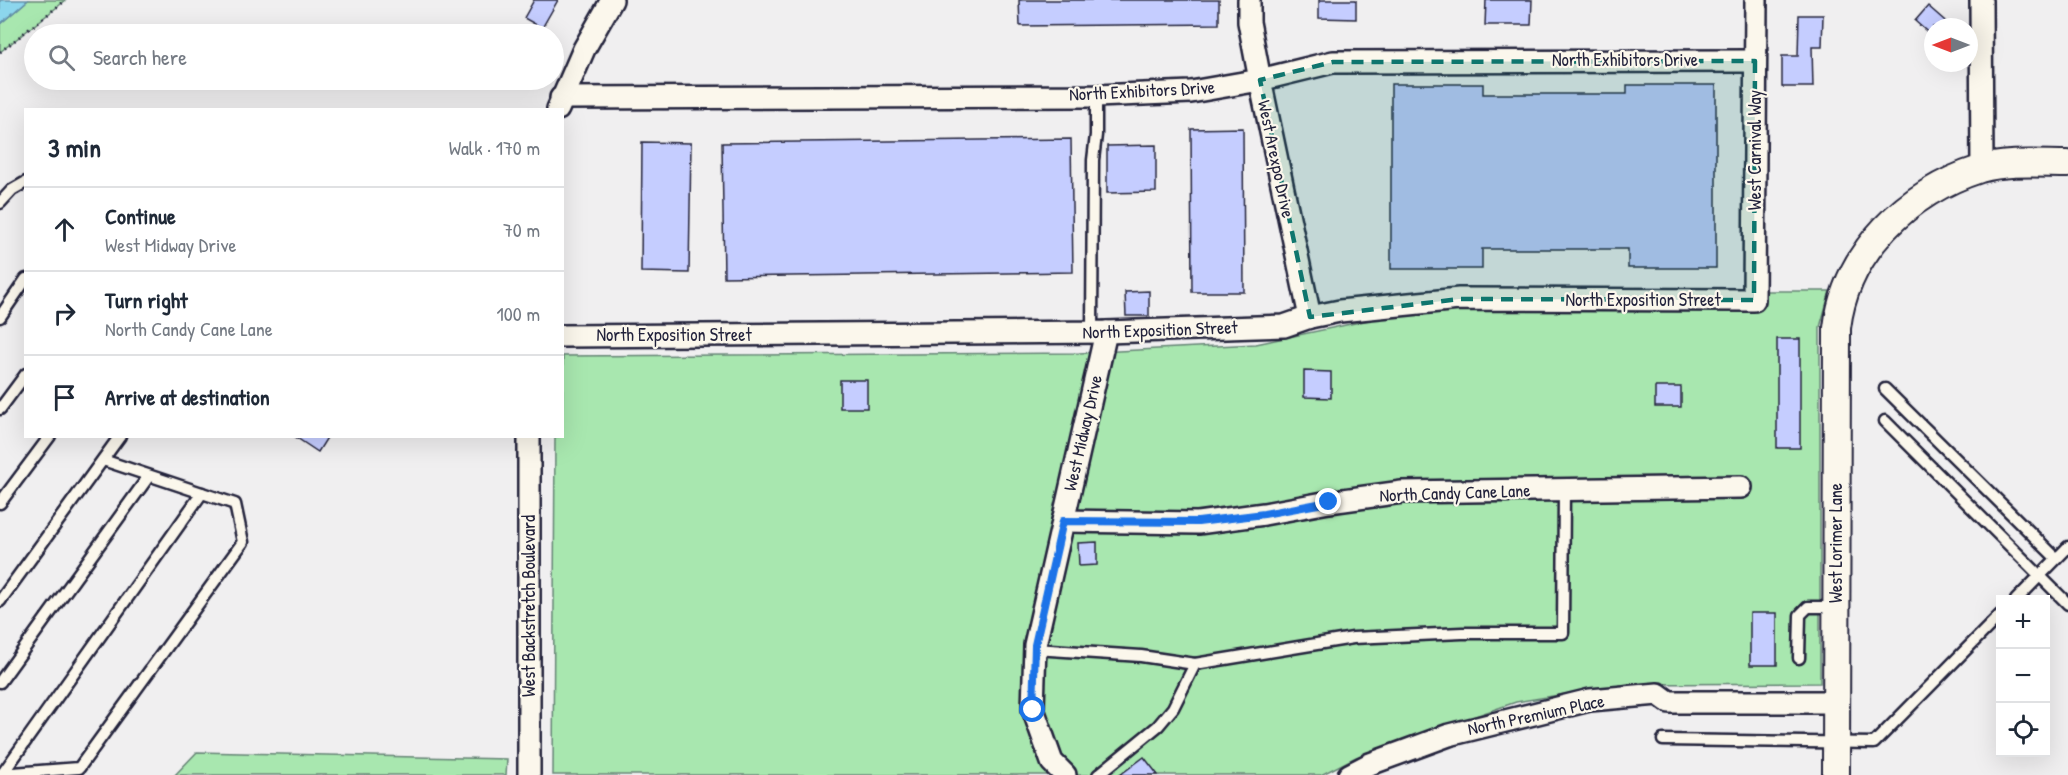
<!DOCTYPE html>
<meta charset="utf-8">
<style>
:root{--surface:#fff;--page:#f2f2f3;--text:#1f2937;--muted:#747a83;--line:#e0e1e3}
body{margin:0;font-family:"Patrick Hand",sans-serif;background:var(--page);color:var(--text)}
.controls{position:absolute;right:18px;bottom:18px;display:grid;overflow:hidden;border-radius:0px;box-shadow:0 6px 24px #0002}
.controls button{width:54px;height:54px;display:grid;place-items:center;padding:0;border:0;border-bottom:2px solid var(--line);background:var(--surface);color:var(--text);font:30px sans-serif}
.compass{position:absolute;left:1924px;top:18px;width:54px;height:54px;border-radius:50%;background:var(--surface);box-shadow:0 6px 24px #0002;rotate:270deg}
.stop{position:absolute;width:18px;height:18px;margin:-14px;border:4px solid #1a73e8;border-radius:50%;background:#fff}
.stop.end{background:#1a73e8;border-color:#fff;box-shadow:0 2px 6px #0008}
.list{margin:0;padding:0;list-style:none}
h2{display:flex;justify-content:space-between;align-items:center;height:78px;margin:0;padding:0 24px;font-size:26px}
h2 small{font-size:20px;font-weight:400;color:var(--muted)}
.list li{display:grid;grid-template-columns:39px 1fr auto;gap:18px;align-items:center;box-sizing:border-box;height:84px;padding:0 24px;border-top:2px solid var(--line)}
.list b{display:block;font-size:22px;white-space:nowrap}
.list p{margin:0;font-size:20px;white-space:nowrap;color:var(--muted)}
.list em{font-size:20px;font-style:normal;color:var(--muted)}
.icon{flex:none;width:33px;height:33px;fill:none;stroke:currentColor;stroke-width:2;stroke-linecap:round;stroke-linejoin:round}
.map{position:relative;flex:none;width:2068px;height:775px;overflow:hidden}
.search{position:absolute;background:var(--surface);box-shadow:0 6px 24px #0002;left:24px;top:24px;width:540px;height:66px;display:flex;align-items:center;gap:15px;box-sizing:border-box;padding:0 21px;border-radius:33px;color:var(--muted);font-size:22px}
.panel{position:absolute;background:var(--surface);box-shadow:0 6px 24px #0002;left:24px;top:108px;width:540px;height:330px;border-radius:0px}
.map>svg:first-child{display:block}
.green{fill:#a8e7af;stroke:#658475;stroke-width:1.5}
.water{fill:#8cd6ed;stroke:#628ea6;stroke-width:1.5}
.building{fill:#c5cdff;stroke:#22223b;stroke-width:1.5}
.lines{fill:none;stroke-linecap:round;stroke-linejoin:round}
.service-casing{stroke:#22223b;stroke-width:15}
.minor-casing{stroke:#22223b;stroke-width:26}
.tertiary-casing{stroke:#22223b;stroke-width:30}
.path{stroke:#22223b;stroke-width:3;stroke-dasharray:1.5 4.5;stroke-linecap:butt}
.service{stroke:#fbf7ec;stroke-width:10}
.minor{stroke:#fbf7ec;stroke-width:21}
.tertiary{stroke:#fbf7ec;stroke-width:26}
.route{stroke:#1a73e8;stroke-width:8}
.marked{fill:#0f766e;fill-opacity:0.2;stroke:#0f766e;stroke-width:4.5;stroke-dasharray:12 8;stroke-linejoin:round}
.labels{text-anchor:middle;stroke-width:4.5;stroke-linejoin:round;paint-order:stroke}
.street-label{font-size:18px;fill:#22223b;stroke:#fbf7ec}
</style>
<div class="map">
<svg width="2068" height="775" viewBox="0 0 2068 775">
<rect width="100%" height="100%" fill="#f0eff0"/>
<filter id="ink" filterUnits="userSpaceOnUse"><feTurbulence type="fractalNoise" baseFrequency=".0167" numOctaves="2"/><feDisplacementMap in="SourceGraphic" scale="12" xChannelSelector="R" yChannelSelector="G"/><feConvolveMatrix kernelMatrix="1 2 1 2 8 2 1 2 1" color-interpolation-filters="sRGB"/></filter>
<g filter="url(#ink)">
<g class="green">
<path d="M28,0H66L0,52V24Z"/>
<path d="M1507,291H1830L1820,327V683L1628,684L1516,702L1356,757L1321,775H553L555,437L562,436L563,356L1079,353L1256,344Z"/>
<path d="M197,752L507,759L506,775H175Z"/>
</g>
<path class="water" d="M0,0H28L0,24Z"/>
<g class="building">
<path d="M534,0H558L542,28L524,18Z"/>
<path d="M1019,0H1219V24L1020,26Z"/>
<path d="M1319,0H1356V19L1319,18Z"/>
<path d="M1486,0H1532L1531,25H1485Z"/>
<path d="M1928,6L1952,27H1933V37L1915,21Z"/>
<path d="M1799,15H1823L1822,47H1812L1813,87H1782V56H1798Z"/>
<path d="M1391,84H1483V94H1627V85H1716V268H1628V249H1482V269H1391Z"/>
<path d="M1243,128L1244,292H1192L1191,129Z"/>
<path d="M1071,139L1073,272L724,277L722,143Z"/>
<path d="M642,142L691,143L689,273L641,272Z"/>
<path d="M1156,145V192L1107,193V146Z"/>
<path d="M1149,291V316H1126L1125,292Z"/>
<rect x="1777" y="339" width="23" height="109"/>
<path d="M1304,371L1331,372V398L1304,397Z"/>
<rect x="840" y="380" width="27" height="28"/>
<rect x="1655" y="387" width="26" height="20"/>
<path d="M294,436H328L318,452Z"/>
<path d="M1097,542V565L1079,566L1078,543Z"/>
<rect x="1750" y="613" width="27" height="52"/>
<path d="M1144,757L1158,775H1120Z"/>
</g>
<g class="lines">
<defs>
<g id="service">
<path d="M0,203L12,190L26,182"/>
<path d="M0,317L26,279"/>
<path d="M1092,332L1093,160L1096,135V96"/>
<path d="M1885,389L2056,558"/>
<path d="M0,409L26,374"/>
<path d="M1885,421L2068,604"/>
<path d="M0,503L50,436"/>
<path d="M2016,600L2068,547"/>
<path d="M0,601L120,436"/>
<path d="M1035,649L1141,656L1195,664"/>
<path d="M1799,658L1800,615L1808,607H1836"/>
<path d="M0,682L149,476"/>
<path d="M1663,740L1874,743L2000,615"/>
<path d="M3,773L202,493"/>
<path d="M0,774L79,768L243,542L235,504L103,460"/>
<path d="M1098,775L1158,726L1173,708L1195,664L1353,638L1462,633H1563L1564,489"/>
</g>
<g id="minor">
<path d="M1249,0V22L1260,80L1310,317"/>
<path d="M1981,0L1982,169"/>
<path d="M561,98L1096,96L1191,92L1260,80L1333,62L1755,61"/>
<path d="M558,109L584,49L612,0"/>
<path d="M562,336L1106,332L1284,326L1310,317L1340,311L1459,299L1754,300L1756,0"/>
<path d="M529,436V775"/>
<path d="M1063,521L1198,523L1264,514L1329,502L1402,492L1741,487"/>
<path d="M1065,775L1052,762L1033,709L1035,645L1106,332"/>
<path d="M1349,775L1370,764L1449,735L1590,700L1658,694L1669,702H1836"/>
</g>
<path id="tertiary" d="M1836,775L1837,328C1846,251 1908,192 1980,169C2008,161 2040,164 2068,164"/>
</defs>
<use href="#service" class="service-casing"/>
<use href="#minor" class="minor-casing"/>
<use href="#tertiary" class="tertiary-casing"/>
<path class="path" d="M0,52L66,0"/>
<use href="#service" class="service"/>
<use href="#minor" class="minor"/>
<use href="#tertiary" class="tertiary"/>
</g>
</g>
<g class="lines" filter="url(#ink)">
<path class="route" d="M1033,710L1035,645L1063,521L1198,522L1264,514L1329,502"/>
</g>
<path class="marked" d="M1755,61L1754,300L1459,299L1310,317L1260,80L1333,62Z"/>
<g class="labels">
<g class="street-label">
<text x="1625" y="66">North Exhibitors Drive</text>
<text transform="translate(1142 91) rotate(-3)" y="6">North Exhibitors Drive</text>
<text transform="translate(1755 150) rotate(-90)" y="6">West Carnival Way</text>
<text transform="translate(1276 159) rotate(78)" y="6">West Arexpo Drive</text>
<text x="1643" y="306">North Exposition Street</text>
<text transform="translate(1160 330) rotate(-2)" y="6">North Exposition Street</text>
<text x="674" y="341">North Exposition Street</text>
<text transform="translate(1083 433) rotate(-77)" y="6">West Midway Drive</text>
<text transform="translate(1455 493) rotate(-2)" y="6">North Candy Cane Lane</text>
<text transform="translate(1836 543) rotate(-90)" y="6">West Lorimer Lane</text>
<text transform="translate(529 606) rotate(-90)" y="6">West Backstretch Boulevard</text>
<text transform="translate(1536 715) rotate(-12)" y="6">North Premium Place</text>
</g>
</g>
</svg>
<div class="controls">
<button>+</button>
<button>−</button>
<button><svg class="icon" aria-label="locate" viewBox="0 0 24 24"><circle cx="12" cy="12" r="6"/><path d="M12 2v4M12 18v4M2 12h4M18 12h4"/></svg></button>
</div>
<svg class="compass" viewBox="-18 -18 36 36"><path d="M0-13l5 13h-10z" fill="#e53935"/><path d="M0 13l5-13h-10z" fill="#747a83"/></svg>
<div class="stop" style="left:1033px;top:710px"></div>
<div class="stop end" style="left:1329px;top:502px"></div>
<div class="search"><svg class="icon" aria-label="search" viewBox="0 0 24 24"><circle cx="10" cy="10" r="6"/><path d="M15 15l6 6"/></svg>Search here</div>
<section class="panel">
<h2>3 min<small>Walk · 170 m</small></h2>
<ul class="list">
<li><svg class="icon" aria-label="ahead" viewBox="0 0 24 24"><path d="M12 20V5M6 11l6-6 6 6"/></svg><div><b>Continue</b><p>West Midway Drive</p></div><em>70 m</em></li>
<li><svg class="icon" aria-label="right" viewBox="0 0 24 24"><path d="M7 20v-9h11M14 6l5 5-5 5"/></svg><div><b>Turn right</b><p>North Candy Cane Lane</p></div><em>100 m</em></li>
<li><svg class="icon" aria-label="arrive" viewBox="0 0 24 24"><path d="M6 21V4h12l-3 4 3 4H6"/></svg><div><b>Arrive at destination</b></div></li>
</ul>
</section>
</div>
